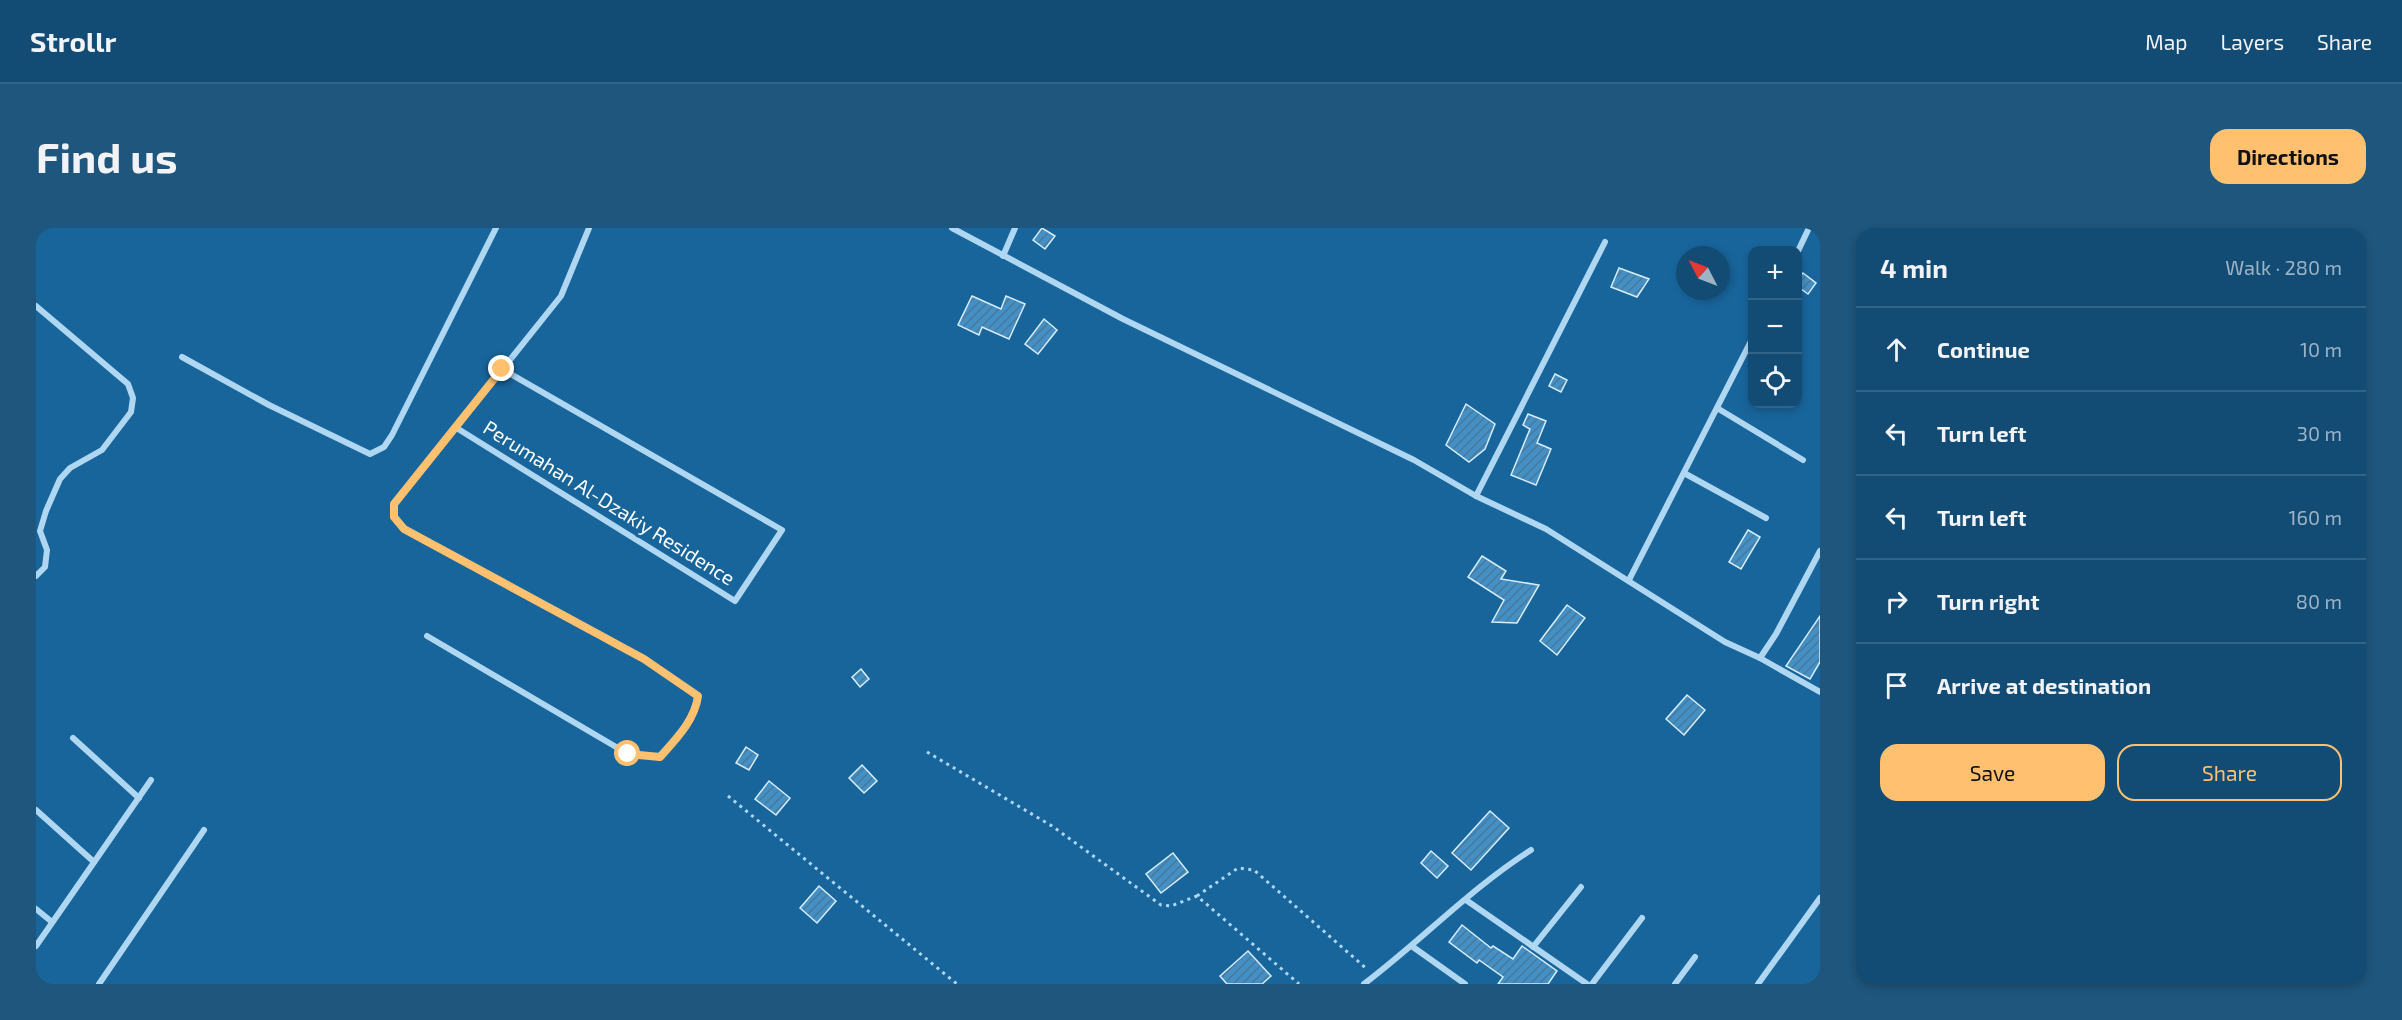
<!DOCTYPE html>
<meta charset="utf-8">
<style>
:root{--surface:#124c75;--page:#1f567d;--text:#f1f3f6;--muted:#9cb4c5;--line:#316387;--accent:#ffc170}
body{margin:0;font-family:"Exo 2",sans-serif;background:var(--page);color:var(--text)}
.controls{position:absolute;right:18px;top:18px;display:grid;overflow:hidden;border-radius:12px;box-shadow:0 3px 9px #0003}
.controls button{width:54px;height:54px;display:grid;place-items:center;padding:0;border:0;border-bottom:2px solid var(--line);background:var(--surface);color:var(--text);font:30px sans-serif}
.compass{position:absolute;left:1640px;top:18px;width:54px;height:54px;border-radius:50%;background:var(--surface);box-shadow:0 3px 9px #0003;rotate:312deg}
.stop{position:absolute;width:18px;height:18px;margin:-14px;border:4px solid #ffc170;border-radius:50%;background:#fff}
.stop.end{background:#ffc170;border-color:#fff;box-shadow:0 2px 6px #0008}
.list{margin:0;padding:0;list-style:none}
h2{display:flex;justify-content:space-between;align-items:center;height:78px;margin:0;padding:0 24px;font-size:26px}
h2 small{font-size:20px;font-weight:400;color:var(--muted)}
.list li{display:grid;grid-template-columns:39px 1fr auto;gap:18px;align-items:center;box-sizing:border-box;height:84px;padding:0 24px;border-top:2px solid var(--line)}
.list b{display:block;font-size:22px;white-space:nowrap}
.list em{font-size:20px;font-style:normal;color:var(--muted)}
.actions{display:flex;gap:12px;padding:18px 24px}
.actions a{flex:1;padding:14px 0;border:2px solid var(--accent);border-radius:18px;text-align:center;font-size:21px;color:var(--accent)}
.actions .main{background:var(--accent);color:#111}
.icon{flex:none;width:33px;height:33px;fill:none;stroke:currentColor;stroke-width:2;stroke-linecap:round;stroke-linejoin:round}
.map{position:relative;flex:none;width:1784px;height:756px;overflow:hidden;border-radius:18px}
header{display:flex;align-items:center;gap:36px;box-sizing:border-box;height:84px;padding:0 30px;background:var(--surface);border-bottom:2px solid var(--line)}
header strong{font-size:28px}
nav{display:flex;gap:33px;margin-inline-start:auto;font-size:21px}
.intro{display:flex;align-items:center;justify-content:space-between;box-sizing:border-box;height:144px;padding:0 36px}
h1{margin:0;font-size:42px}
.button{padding:15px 27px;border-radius:18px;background:var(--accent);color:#111;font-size:21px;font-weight:700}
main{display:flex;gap:36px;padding:0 36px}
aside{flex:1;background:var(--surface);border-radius:18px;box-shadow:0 3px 9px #0003}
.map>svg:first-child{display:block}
.building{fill:url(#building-hatch);stroke:#d7edfc;stroke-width:1.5}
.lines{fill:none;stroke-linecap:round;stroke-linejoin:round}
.path{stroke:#afd7f2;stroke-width:3;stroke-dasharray:3 4.5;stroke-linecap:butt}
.street{stroke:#afd7f2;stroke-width:6}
.route{stroke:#ffc170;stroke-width:8}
.labels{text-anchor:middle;stroke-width:6;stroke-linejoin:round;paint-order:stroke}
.street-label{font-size:20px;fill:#fff;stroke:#18659c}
</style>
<header>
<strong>Strollr</strong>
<nav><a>Map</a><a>Layers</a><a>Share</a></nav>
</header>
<div class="intro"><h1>Find us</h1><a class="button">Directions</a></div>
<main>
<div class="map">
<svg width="1784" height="756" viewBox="0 0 1784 756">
<defs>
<pattern id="building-hatch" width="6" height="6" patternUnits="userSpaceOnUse" patternTransform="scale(1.5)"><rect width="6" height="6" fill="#4490c5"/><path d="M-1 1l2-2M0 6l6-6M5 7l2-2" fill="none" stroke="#47789b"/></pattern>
</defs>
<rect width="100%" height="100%" fill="#18659c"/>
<g class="building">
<path d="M1006,0L1019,8L1009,21L997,12Z"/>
<path d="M1583,40L1613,51L1601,69L1575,59Z"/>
<path d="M1767,45L1780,55L1772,66L1761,58V52Z"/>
<path d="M936,68L965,81L970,68L989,76L973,111L946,99L943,107L922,97Z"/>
<path d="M1008,91L1021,102L1002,126L989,116Z"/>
<path d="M1519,146L1531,152L1525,164L1513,158Z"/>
<path d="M1430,176L1459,196L1449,221L1433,234L1410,217Z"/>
<path d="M1492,186L1510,193L1501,215L1515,221L1500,257L1475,247L1494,201L1487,197Z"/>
<path d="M1712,302L1724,309L1705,341L1693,334Z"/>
<path d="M1446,328L1470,343L1465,351L1503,357L1481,395L1456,394L1468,372L1432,349Z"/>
<path d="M1531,377L1549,390L1521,427L1504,413Z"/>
<path d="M1784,388V434L1774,451L1750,438Z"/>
<path d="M825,441L833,451L824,459L816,449Z"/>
<path d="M1651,467L1669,482L1648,507L1630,491Z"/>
<path d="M710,519L722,527L713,542L700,535Z"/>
<path d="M826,537L841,553L828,565L813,550Z"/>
<path d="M733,553L754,570L740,587L719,571Z"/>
<path d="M1454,583L1473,600L1435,642L1416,625Z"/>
<path d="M1395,623L1412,638L1401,650L1385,635Z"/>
<path d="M1137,625L1152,644L1125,665L1110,646Z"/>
<path d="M783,658L800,673L781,695L764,680Z"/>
<path d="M1426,697L1455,720L1457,718L1477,731L1486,718L1521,743L1512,756H1462L1467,749L1443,732L1441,735L1413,714Z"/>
<path d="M1212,723L1235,748L1226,756H1191L1184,748Z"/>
</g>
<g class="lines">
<g class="path">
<path d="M891,524L1016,598L1125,677L1135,678L1161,668L1263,756"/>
<path d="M692,568L921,756"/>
<path d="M1161,668L1202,640L1218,642L1332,742"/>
</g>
<g class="street">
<path d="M916,0L1087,91L1378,232L1440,268L1510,301L1689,414L1724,430L1784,464"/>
<path d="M1762,23L1773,0"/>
<path d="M967,28L979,0"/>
<path d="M0,78L92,156L97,170L95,184L66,222L34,240L24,251L10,283L4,303L11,322L9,339L0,348"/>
<path d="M146,129L233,177L334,226L348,219L356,207L460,0"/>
<path d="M1681,180L1767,232"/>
<path d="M419,199L699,373L746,302L466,141"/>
<path d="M1648,245L1730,290"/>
<path d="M1440,268L1569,14"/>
<path d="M1593,352L1716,111"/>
<path d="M391,408L592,526L624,529C640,511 659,492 662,468L608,431L368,301L358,289L359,276L525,68L553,0"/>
<path d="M1724,430L1740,406L1784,323"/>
<path d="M37,510L103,570"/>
<path d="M0,582L58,634"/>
<path d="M1430,672L1551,756"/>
<path d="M0,681L16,694"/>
<path d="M0,718L115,552"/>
<path d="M1377,719L1429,756"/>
<path d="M1497,719L1545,659"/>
<path d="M63,756L168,602"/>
<path d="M1328,756C1385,713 1435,660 1495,622"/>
<path d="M1556,756L1606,690"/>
<path d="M1639,756L1659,729"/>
<path d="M1722,756L1784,670"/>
</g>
</g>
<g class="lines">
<path class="route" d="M466,141L358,276V289L368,301L608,431L662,468C659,492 640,511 624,529L592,526"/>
</g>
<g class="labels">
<g class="street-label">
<text transform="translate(573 275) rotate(32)" y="7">Perumahan Al-Dzakiy Residence</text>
</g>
</g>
</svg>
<div class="controls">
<button>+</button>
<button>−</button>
<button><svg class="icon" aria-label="locate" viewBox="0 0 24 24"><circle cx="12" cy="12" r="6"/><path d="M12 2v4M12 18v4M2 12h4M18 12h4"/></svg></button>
</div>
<svg class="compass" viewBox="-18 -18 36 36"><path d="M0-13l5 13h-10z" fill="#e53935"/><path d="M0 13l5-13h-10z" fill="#9cb4c5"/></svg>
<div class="stop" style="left:592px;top:526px"></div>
<div class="stop end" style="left:466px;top:141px"></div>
</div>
<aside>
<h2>4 min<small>Walk · 280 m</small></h2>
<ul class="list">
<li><svg class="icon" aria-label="ahead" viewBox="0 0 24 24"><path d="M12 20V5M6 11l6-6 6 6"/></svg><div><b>Continue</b></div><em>10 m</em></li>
<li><svg class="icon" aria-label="left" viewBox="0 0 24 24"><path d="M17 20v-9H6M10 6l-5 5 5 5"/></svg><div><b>Turn left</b></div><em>30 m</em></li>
<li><svg class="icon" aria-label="left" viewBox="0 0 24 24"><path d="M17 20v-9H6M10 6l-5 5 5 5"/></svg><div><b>Turn left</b></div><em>160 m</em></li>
<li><svg class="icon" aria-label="right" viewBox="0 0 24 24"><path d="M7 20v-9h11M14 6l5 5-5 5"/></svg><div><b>Turn right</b></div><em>80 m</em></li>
<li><svg class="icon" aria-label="arrive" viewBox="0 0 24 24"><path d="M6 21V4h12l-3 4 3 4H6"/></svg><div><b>Arrive at destination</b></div></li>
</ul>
<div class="actions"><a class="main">Save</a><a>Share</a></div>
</aside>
</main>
